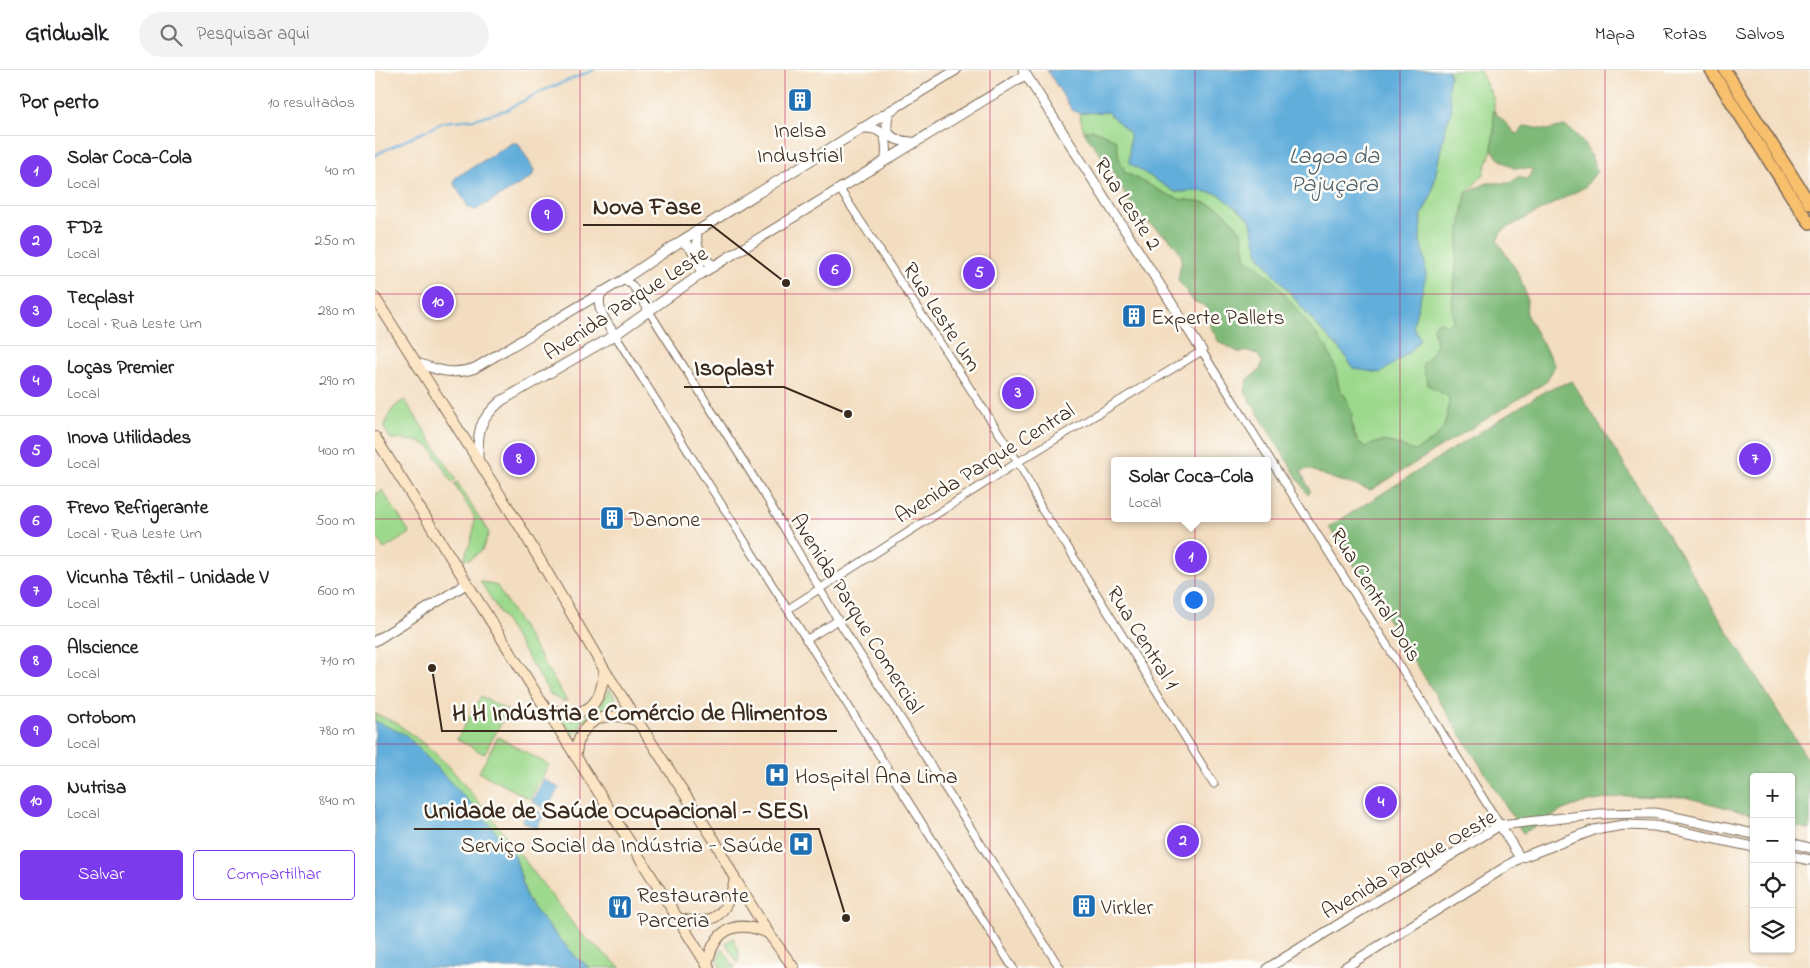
<!DOCTYPE html>
<html lang="pt">
<meta charset="utf-8">
<style>
:root{--surface:#fff;--page:#f2f2f2;--text:#202124;--muted:#757577;--line:#e0e0e0;--accent:#7c3aed}
body{margin:0;font-family:"Indie Flower",sans-serif;background:var(--page);color:var(--text)}
.controls{position:absolute;right:15px;bottom:15px;display:grid;overflow:hidden;border-radius:5px;box-shadow:0 1px 4px #0004}
.controls button{width:45px;height:45px;display:grid;place-items:center;padding:0;border:0;border-bottom:1px solid var(--line);background:var(--surface);color:var(--text);font:25px sans-serif}
.you{position:absolute;left:818px;top:529px;width:18px;height:18px;margin:-12px;border:4px solid #fff;border-radius:50%;background:#1a73e8;box-shadow:0 0 0 8px #1a73e833}
.badge{display:grid;place-items:center;width:32px;height:32px;border-radius:50%;background:var(--accent);color:#fff;font-size:16px;font-weight:700}
.pin{position:absolute;translate:-50% -50%;border:2px solid #fff;box-shadow:0 1px 5px #0006}
.popup{position:absolute;left:736px;top:387px;width:160px;height:65px;box-sizing:border-box;display:grid;place-content:center;border-radius:5px;background:var(--surface);filter:drop-shadow(0 1px 4px #0005);font-size:16px;white-space:nowrap;color:var(--muted)}
.popup b{font-size:19px;color:var(--text)}
.popup::after{content:'';position:absolute;left:50%;top:100%;margin-left:-10px;border:10px solid transparent;border-top-color:var(--surface)}
.list{margin:0;padding:0;list-style:none}
h2{display:flex;justify-content:space-between;align-items:center;height:65px;margin:0;padding:0 20px;font-size:21px}
h2 small{font-size:16px;font-weight:400;color:var(--muted)}
.list li{display:grid;grid-template-columns:32px 1fr auto;gap:15px;align-items:center;box-sizing:border-box;height:70px;padding:0 20px;border-top:1px solid var(--line)}
.list b{display:block;font-size:19px;white-space:nowrap}
.list p{margin:0;font-size:16px;white-space:nowrap;color:var(--muted)}
.list em{font-size:16px;font-style:normal;color:var(--muted)}
.actions{display:flex;gap:10px;padding:15px 20px}
.actions a{flex:1;padding:11px 0;border:1px solid var(--accent);border-radius:5px;text-align:center;font-size:18px;color:var(--accent)}
.actions .main{background:var(--accent);color:#fff}
.icon{flex:none;width:28px;height:28px;fill:none;stroke:currentColor;stroke-width:2;stroke-linecap:round;stroke-linejoin:round}
.map{position:relative;flex:none;width:1435px;height:898px;overflow:hidden}
header{display:flex;align-items:center;gap:30px;box-sizing:border-box;height:70px;padding:0 25px;background:var(--surface);border-bottom:1px solid var(--line)}
header strong{font-size:24px}
nav{display:flex;gap:28px;margin-inline-start:auto;font-size:18px}
.search{width:350px;height:45px;background:var(--page);display:flex;align-items:center;gap:12px;box-sizing:border-box;padding:0 18px;border-radius:28px;color:var(--muted);font-size:19px}
main{display:flex}
aside{flex:1;background:var(--surface)}
.map>svg:first-child{display:block}
.green{fill:#9dd98d;stroke:#6c8256}
.forest{fill:#7eb978;stroke:#5c724b}
.water{fill:#62aedb;stroke:#4e6c7c}
.lines{fill:none;stroke-linecap:round;stroke-linejoin:round}
.stream{stroke:#62aedb;stroke-width:2}
.minor-casing{stroke:#7b6957;stroke-width:9}
.tertiary-casing{stroke:#7b6957;stroke-width:11}
.secondary-casing{stroke:#7b6957;stroke-width:12}
.primary-casing{stroke:#7b6957;stroke-width:14}
.minor{stroke:#fff;stroke-width:7}
.tertiary{stroke:#fff;stroke-width:9}
.secondary{stroke:#fce5c4;stroke-width:10}
.primary{stroke:#f8bf6c;stroke-width:11}
.grid{fill:none;stroke:#c2185b;stroke-width:1;stroke-opacity:0.55}
.labels{text-anchor:middle;stroke-width:5;stroke-linejoin:round;paint-order:stroke}
.poi-label{font-size:22px;fill:#3b2a1e;stroke:#fdfcf7;text-anchor:start}
.street-label{font-size:22px;fill:#3b2a1e;stroke:#fdfcf7}
.water-label{font-size:24px;font-style:italic;fill:#4b5f6a;stroke:#fdfcf7}
.leader{fill:none;stroke:#3b2a1e;stroke-width:2}
.callout-dot{fill:#3b2a1e;stroke:#fdfcf7;stroke-width:2}
.callout-label{font-size:24px;text-anchor:middle;font-weight:bold;fill:#3b2a1e;stroke:#fdfcf7;stroke-width:5;stroke-linejoin:round;paint-order:stroke}
</style>
<header>
<strong>Gridwalk</strong>
<div class="search"><svg class="icon" aria-label="search" viewBox="0 0 24 24"><circle cx="10" cy="10" r="6"/><path d="M15 15l6 6"/></svg>Pesquisar aqui</div>
<nav><a>Mapa</a><a>Rotas</a><a>Salvos</a></nav>
</header>
<main>
<aside>
<h2>Por perto<small>10 resultados</small></h2>
<ul class="list">
<li><span class="badge">1</span><div><b>Solar Coca-Cola</b><p>Local</p></div><em>40 m</em></li>
<li><span class="badge">2</span><div><b>FDZ</b><p>Local</p></div><em>250 m</em></li>
<li><span class="badge">3</span><div><b>Tecplast</b><p>Local · Rua Leste Um</p></div><em>280 m</em></li>
<li><span class="badge">4</span><div><b>Loças Premier</b><p>Local</p></div><em>290 m</em></li>
<li><span class="badge">5</span><div><b>Inova Utilidades</b><p>Local</p></div><em>400 m</em></li>
<li><span class="badge">6</span><div><b>Frevo Refrigerante</b><p>Local · Rua Leste Um</p></div><em>500 m</em></li>
<li><span class="badge">7</span><div><b>Vicunha Têxtil - Unidade V</b><p>Local</p></div><em>600 m</em></li>
<li><span class="badge">8</span><div><b>Alscience</b><p>Local</p></div><em>710 m</em></li>
<li><span class="badge">9</span><div><b>Ortobom</b><p>Local</p></div><em>780 m</em></li>
<li><span class="badge">10</span><div><b>Nutrisa</b><p>Local</p></div><em>840 m</em></li>
</ul>
<div class="actions"><a class="main">Salvar</a><a>Compartilhar</a></div>
</aside>
<div class="map">
<svg width="1435" height="898" viewBox="0 0 1435 898">
<rect width="100%" height="100%" fill="#fdfcf7"/>
<filter id="ink" filterUnits="userSpaceOnUse"><feTurbulence type="fractalNoise" baseFrequency=".02" numOctaves="2"/><feDisplacementMap in="SourceGraphic" scale="10" xChannelSelector="R" yChannelSelector="G"/><feConvolveMatrix kernelMatrix="1 2 1 2 8 2 1 2 1" color-interpolation-filters="sRGB"/></filter>
<filter id="wash" filterUnits="userSpaceOnUse"><feTurbulence type="fractalNoise" baseFrequency=".0096" numOctaves="4" result="noise"/><feDisplacementMap in="SourceGraphic" scale="20" xChannelSelector="R" yChannelSelector="G"/><feGaussianBlur stdDeviation="1.12" result="paint"/><feColorMatrix in="noise" values="0 0 0 0 0 0 0 0 0 0 0 0 0 0 0 0 0 1.4 0 .05"/><feComposite in="paint" operator="in"/></filter>
<g filter="url(#wash)">
<rect width="100%" height="100%" fill="#f3ddc0"/>
<g class="green">
<path d="M1073,0H1104L1119,29V59L1117,79L1108,105L1091,123L1084,164L1077,239L1079,251L1071,255L1062,252L1058,257L1061,276L1052,307L1053,315L1074,327C1072,359 1069,365 1040,381C1018,375 1013,366 990,377C973,364 979,348 972,329C970,325 965,321 964,317C960,304 958,292 952,280C947,270 938,261 931,253C913,230 897,204 870,190L867,163L855,148L844,138L828,132L803,129L789,123L750,102L744,88L741,70L717,59L709,62L704,43L732,42L755,63L800,122L826,121L844,124L875,149L884,185L939,252L968,283L979,299L1038,256L1050,189L1045,171L1046,147L1056,126L1070,59L1077,39L1073,19L1075,6Z"/>
<path d="M30,330L81,409L77,412L56,378C45,369 30,370 16,369L9,358C12,346 18,335 30,330Z"/>
<path d="M82,412L114,463L107,480L96,489H89C94,475 101,461 99,446L79,414Z"/>
<path d="M7,420L35,463L9,479L0,464V425Z"/>
<path d="M105,511L122,516L192,631H187L176,625Z"/>
<path d="M235,619L247,639C224,637 206,649 197,669L184,649C209,652 224,641 235,619Z"/>
<path d="M106,626L133,641L109,684L82,669Z"/>
<path d="M0,644L20,652L53,677L73,695L128,762L205,863L246,898H215L201,887L168,850L152,829L140,786L112,751L31,666L0,651Z"/>
<path d="M123,667L174,695L155,729L104,702Z"/>
<path d="M358,868L364,882L363,893L351,873Z"/>
<path d="M347,878L360,898H345L343,889Z"/>
</g>
<g class="forest">
<path d="M1118,40L1142,65L1150,56L1172,60L1189,56C1206,64 1216,84 1222,101L1210,117L1132,158L1126,162L1122,171L1144,204L1152,228L1151,244L1180,296L1171,312L996,420L962,410L933,399L926,401L935,421L933,425L870,322L873,309L885,300L887,291L882,284L873,281L865,283L844,272L835,256V246L830,236L818,231L803,210L807,188L803,179L794,168L769,150L752,129L739,103L709,62L717,59L741,70L744,88L750,102L789,123L803,129L828,132L844,138L855,148L867,163L871,190L881,195L899,211L952,278L960,297L964,318L971,328L977,343L976,356L982,371L990,377C1014,366 1018,375 1040,381C1068,365 1072,359 1074,327L1053,315L1047,294C1062,282 1063,275 1058,257L1062,252H1067L1071,255L1079,251L1077,239L1084,164L1091,123L1112,113H1135L1144,106L1152,110L1158,99L1138,98L1123,88L1117,79L1119,59Z"/>
<path d="M1197,311L1435,693V760L1416,755V707H1379V745L1310,727L1250,726L1207,733L1188,740L1148,763L954,457L1170,321Z"/>
</g>
<g class="water">
<path d="M672,0H1073L1075,6L1073,19L1077,39L1070,59L1056,126L1046,147L1045,171L1050,189L1051,206L1038,256L1045,269L1036,281L1006,303L979,299L968,283L939,252L884,185L875,149L844,124L826,121L800,122L754,93L755,63L732,42L704,43L697,40Z"/>
<path d="M137,73H143L159,100L157,107L101,140L94,138L79,114L80,108Z"/>
<path d="M0,651L31,665L112,751L140,786L152,829L168,850L201,887L215,898H0Z"/>
<path d="M169,709L184,718L171,740L157,731Z"/>
<path d="M155,737L169,745L161,759L147,751Z"/>
</g>
<g class="lines">
<path class="stream" d="M0,85L69,52L99,49L131,40L167,21L219,0"/>
</g>
</g>
<g filter="url(#ink)">
<g class="lines">
<defs>
<g id="minor">
<path d="M464,118L643,392L654,412L667,440L692,476L839,714"/>
<path d="M248,210L257,215L265,227L391,427L463,550L685,898"/>
<path d="M240,265L638,898"/>
<path d="M413,539L643,392L827,281L1125,755"/>
<path d="M431,570L463,550"/>
</g>
<g id="tertiary">
<path d="M648,0L827,281"/>
<path d="M514,41C508,63 514,71 537,72"/>
<path d="M486,58C510,57 513,67 511,88"/>
<path d="M322,161C320,176 326,188 339,196"/>
<path d="M306,171C319,178 325,189 326,204"/>
<path d="M226,222C220,238 231,253 240,265"/>
<path d="M42,293C62,300 79,306 100,298L248,210L306,171L581,0"/>
<path d="M103,390C103,360 103,351 126,331L240,265L326,204L650,5"/>
<path d="M0,571L91,514"/>
<path d="M1125,755L1145,788"/>
<path d="M1416,773L1435,778"/>
<path d="M1416,786L1435,790"/>
<path d="M893,898L1125,755L1225,744L1280,743L1379,764"/>
<path d="M969,898L1145,788L1219,760L1249,755L1280,756L1379,777"/>
</g>
<g id="secondary">
<path d="M0,228L146,458L229,599L340,771L360,809L394,864L419,898"/>
<path d="M0,367L334,898"/>
<path d="M171,639C208,650 227,639 229,599"/>
<path d="M200,686C202,680 202,673 205,667C217,643 241,643 263,651"/>
<path d="M302,848C339,858 352,845 360,809"/>
<path d="M332,896C338,860 360,848 393,863"/>
</g>
<g id="primary">
<path d="M1336,0L1424,138L1435,153"/>
<path d="M1350,0L1435,134"/>
</g>
</defs>
<use href="#minor" class="minor-casing"/>
<use href="#tertiary" class="tertiary-casing"/>
<use href="#secondary" class="secondary-casing"/>
<use href="#primary" class="primary-casing"/>
<use href="#minor" class="minor"/>
<use href="#tertiary" class="tertiary"/>
<use href="#secondary" class="secondary"/>
<use href="#primary" class="primary"/>
</g>
</g>
<path class="grid" d="M205,0V898M410,0V898M615,0V898M820,0V898M1025,0V898M1230,0V898M0,224H1435M0,449H1435M0,674H1435"/>
<defs>
<symbol id="building-square" viewBox="-11 -11 22 22"><rect x="-9" y="-9" width="18" height="18" rx="4" fill="#1f6fb2" stroke="#fdfcf7"/><path d="M-4-6H4V6H1V3H-1V6H-4ZM-2.5-4.3h1.7v1.8h-1.7ZM.8-4.3h1.7v1.8H.8ZM-2.5-1h1.7V.8h-1.7ZM.8-1h1.7V.8H.8Z" fill="#fff"/></symbol>
<symbol id="hospital-square" viewBox="-11 -11 22 22"><rect x="-9" y="-9" width="18" height="18" rx="4" fill="#1f6fb2" stroke="#fdfcf7"/><path d="M-5-5h3v3.5h4V-5h3V5h-3V1.5h-4V5h-3Z" fill="#fff"/></symbol>
<symbol id="restaurant-square" viewBox="-11 -11 22 22"><rect x="-9" y="-9" width="18" height="18" rx="4" fill="#1f6fb2" stroke="#fdfcf7"/><path d="M-5-6h1v4h1v-4h1v4h1v-4h1v5L-1.5 .5V6h-2V.5L-5-1ZM5-6V6H3V1.5H1.5Q1.5-4 5-6Z" fill="#fff"/></symbol>
</defs>
<g fill-rule="evenodd">
<use href="#building-square" x="411" y="16" width="28" height="28"/>
<use href="#building-square" x="745" y="232" width="28" height="28"/>
<use href="#building-square" x="223" y="434" width="28" height="28"/>
<use href="#hospital-square" x="388" y="691" width="28" height="28"/>
<use href="#hospital-square" x="412" y="760" width="28" height="28"/>
<use href="#building-square" x="695" y="822" width="28" height="28"/>
<use href="#restaurant-square" x="231" y="823" width="28" height="28"/>
</g>
<g class="labels">
<g class="poi-label">
<text x="425" y="67" text-anchor="middle">Inelsa<tspan x="425" dy="25">Industrial</tspan></text>
<text x="776" y="254">Experte Pallets</text>
<text x="254" y="456">Danone</text>
<text x="420" y="713">Hospital Ana Lima</text>
<text x="408" y="782" text-anchor="end">Serviço Social da Indústria - Saúde</text>
<text x="262" y="832">Restaurante<tspan x="262" dy="25">Parceria</tspan></text>
<text x="726" y="844">Virkler</text>
</g>
<g class="street-label">
<text transform="translate(754 133) rotate(57)" y="8">Rua Leste 2</text>
<text transform="translate(250 232) rotate(-33)" y="8">Avenida Parque Leste</text>
<text transform="translate(568 246) rotate(57)" y="8">Rua Leste Um</text>
<text transform="translate(609 392) rotate(-32)" y="8">Avenida Parque Central</text>
<text transform="translate(1002 524) rotate(58)" y="8">Rua Central Dois</text>
<text transform="translate(483 543) rotate(58)" y="8">Avenida Parque Comercial</text>
<text transform="translate(769 567) rotate(58)" y="8">Rua Central 1</text>
<text transform="translate(1033 793) rotate(-30)" y="8">Avenida Parque Oeste</text>
</g>
<g class="water-label">
<text x="959" y="93">Lagoa da<tspan x="959" dy="28">Pajuçara</tspan></text>
</g>
</g>
<path class="leader" d="M411 213L336 155H208M473 344L409 317H309M57 598L67 661H462M471 848L444 759H39"/>
<g class="callout-dot">
<circle cx="411" cy="213" r="5"/>
<circle cx="473" cy="344" r="5"/>
<circle cx="57" cy="598" r="5"/>
<circle cx="471" cy="848" r="5"/>
</g>
<g class="callout-label">
<text x="272" y="144">Nova Fase</text>
<text x="359" y="305">Isoplast</text>
<text x="265" y="650">H H Indústria e Comércio de Alimentos</text>
<text x="241" y="748">Unidade de Saúde Ocupacional - SESI</text>
</g>
</svg>
<div class="controls">
<button>+</button>
<button>−</button>
<button><svg class="icon" aria-label="locate" viewBox="0 0 24 24"><circle cx="12" cy="12" r="6"/><path d="M12 2v4M12 18v4M2 12h4M18 12h4"/></svg></button>
<button><svg class="icon" aria-label="layers" viewBox="0 0 24 24"><path d="M12 4l9 5-9 5-9-5zM3 14l9 5 9-5"/></svg></button>
</div>
<div class="you"></div>
<div class="pin badge" style="left:816px;top:487px">1</div>
<div class="popup"><b>Solar Coca-Cola</b>Local</div>
<div class="pin badge" style="left:808px;top:771px">2</div>
<div class="pin badge" style="left:643px;top:323px">3</div>
<div class="pin badge" style="left:1006px;top:732px">4</div>
<div class="pin badge" style="left:604px;top:203px">5</div>
<div class="pin badge" style="left:460px;top:200px">6</div>
<div class="pin badge" style="left:1380px;top:389px">7</div>
<div class="pin badge" style="left:144px;top:389px">8</div>
<div class="pin badge" style="left:172px;top:145px">9</div>
<div class="pin badge" style="left:63px;top:232px">10</div>
</div>
</main>
